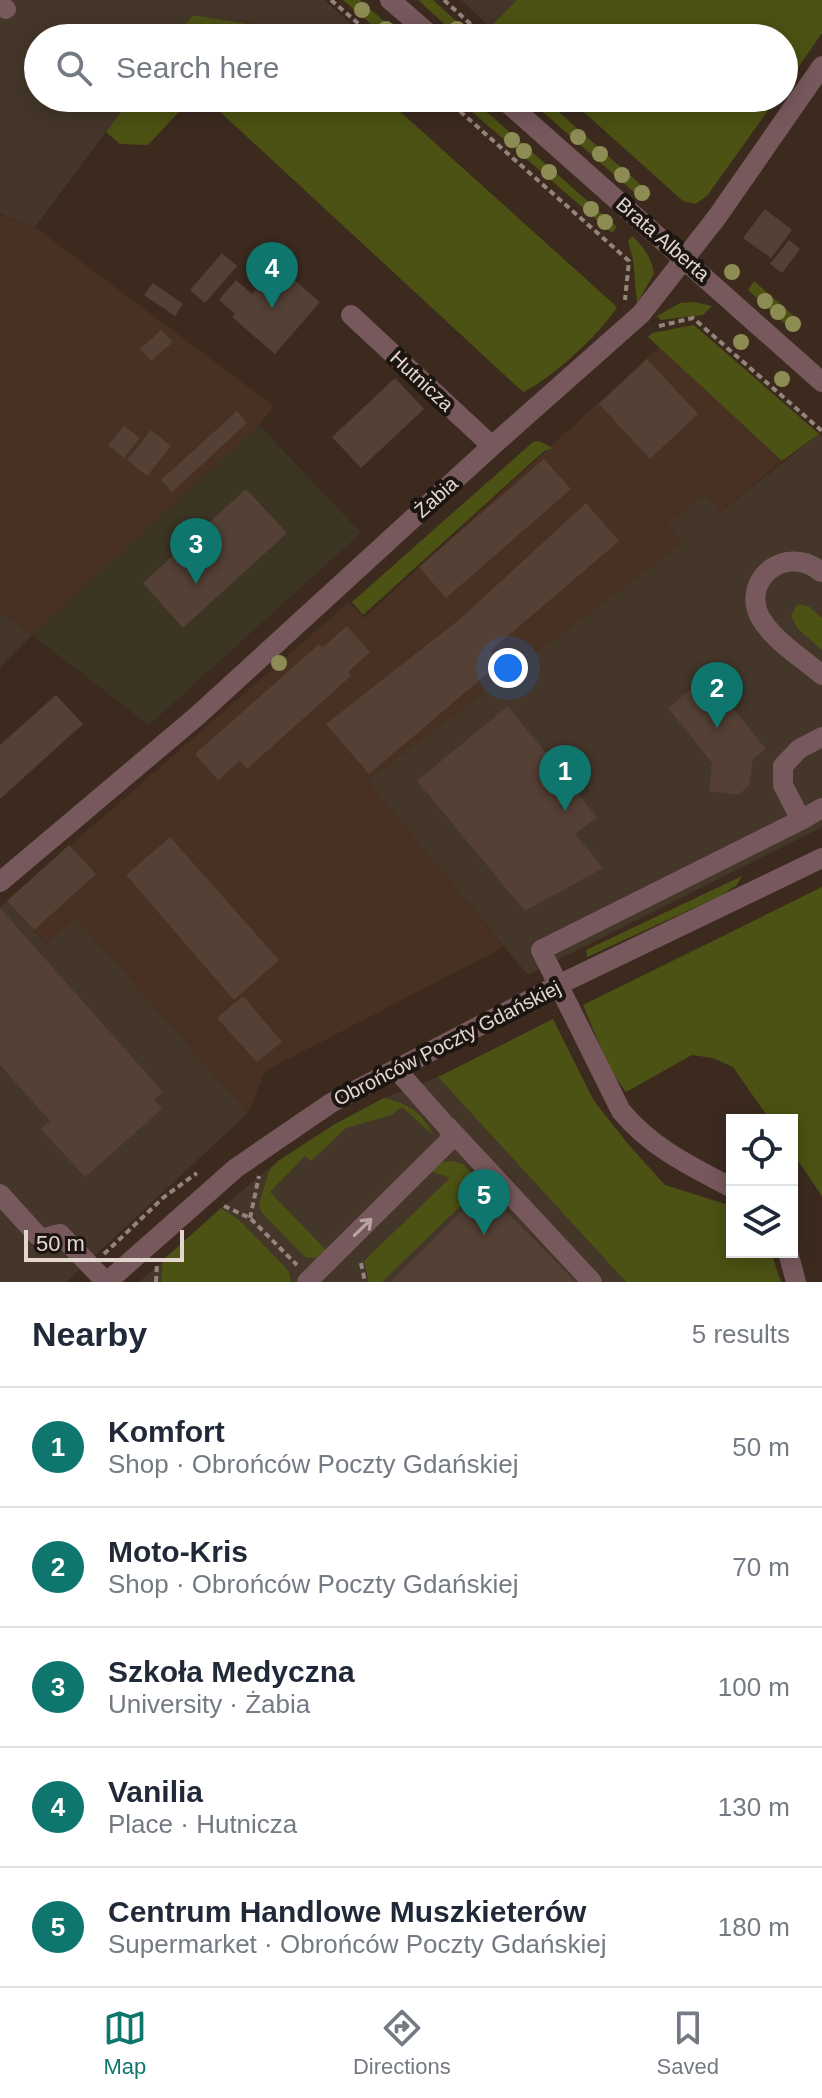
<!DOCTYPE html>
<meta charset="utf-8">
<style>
:root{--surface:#fff;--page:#f2f2f3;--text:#1f2937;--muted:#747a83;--line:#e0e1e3;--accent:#0f766e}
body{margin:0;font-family:Arial,sans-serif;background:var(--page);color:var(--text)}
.controls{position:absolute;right:24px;bottom:24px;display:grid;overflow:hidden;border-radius:0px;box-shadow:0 4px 20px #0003}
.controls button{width:72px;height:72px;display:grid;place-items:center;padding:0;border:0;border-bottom:2px solid var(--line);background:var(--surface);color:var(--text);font:40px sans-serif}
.scale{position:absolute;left:24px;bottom:20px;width:160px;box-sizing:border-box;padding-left:8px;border:4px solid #e2d6cf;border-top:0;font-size:22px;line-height:28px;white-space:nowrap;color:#e2d6cf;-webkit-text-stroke:6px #1d1510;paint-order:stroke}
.you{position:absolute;left:508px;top:668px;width:28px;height:28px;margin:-20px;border:6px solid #fff;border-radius:50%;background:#1a73e8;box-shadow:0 0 0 12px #1a73e833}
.badge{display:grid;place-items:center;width:52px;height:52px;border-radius:50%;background:var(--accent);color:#fff;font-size:26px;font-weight:700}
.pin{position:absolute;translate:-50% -66px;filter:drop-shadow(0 2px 4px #0008)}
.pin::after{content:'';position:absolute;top:42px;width:28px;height:24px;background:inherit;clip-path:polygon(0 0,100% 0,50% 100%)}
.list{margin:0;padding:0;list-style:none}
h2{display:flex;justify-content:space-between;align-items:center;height:104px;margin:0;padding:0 32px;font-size:34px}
h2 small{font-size:26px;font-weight:400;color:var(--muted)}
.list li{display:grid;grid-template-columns:52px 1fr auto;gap:24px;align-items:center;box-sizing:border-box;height:120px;padding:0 32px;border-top:2px solid var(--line)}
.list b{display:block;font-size:30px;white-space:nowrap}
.list p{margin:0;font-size:26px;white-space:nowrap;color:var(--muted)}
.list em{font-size:26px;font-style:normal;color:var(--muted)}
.icon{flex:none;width:44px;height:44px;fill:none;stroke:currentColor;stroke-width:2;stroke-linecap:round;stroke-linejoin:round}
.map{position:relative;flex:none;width:822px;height:1282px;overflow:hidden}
.search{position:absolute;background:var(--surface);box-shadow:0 4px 20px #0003;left:24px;right:24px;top:24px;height:88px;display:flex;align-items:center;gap:20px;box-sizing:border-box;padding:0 28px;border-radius:44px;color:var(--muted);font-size:30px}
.sheet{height:704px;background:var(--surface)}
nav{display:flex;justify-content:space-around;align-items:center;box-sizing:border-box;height:112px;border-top:2px solid var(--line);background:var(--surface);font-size:22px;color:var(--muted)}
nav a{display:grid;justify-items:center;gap:4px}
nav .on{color:var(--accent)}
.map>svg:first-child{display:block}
.commercial{fill:#443629}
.built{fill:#483022}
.education{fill:#3c3524}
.green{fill:#4c5213}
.building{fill:#544035}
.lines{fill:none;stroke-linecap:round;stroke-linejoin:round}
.path{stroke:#94857c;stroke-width:4;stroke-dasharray:6 4;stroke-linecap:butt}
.minor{stroke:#77595d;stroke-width:20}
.tree{fill:#8d8c54}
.oneway{stroke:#b7a4a1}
.labels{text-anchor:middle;stroke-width:8;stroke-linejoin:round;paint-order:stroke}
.street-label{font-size:20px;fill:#e2d6cf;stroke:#1d1510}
</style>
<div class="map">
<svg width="822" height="1282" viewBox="0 0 822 1282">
<rect width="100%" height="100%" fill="#3c2a1f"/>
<g class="commercial">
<path d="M0,0H324L367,38H336L193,15L175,38H38V98H131L35,227L0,214Z"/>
<path d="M461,0H517L490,27Z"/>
<path d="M819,434L822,436V827L528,975L366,781L682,543L666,525L704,493L720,512Z"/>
<path d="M0,611L32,635L0,667Z"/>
<path d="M7,901L46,944L76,917L248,1113L66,1282H0V907Z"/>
<path d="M438,1077L626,1282H139L221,1208L278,1161L335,1124L384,1098Z"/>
</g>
<g class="built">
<path d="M0,215L35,227L274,406L259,425L32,635L0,611Z"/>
<path d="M659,347L782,461L720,512L704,494L667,525L683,543L367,780L504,947L265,1071L248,1113L76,917L47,944L7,901L349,602L364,618Z"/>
</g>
<path class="education" d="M259,425L361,533L149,725L32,635Z"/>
<g class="green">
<path d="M343,0H360L403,38H387Z"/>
<path d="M418,0H433L475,38H460Z"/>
<path d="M517,0H822V33L784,88V38H502L490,27Z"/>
<path d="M193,15L315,35L319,38H175Z"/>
<path d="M131,98H192L148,145L120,144L106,132Z"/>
<path d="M205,98H385L617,307C602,332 550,380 523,392Z"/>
<path d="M456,98H471L617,227L612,233Z"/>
<path d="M527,98H543L651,194L644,201Z"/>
<path d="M568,98H777L707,196L695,204L683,201Z"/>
<path d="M632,236C644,247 651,257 654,273L637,304L633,259L628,241Z"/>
<path d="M754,281L802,323L794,332L748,290Z"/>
<path d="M695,302L712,306L703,315L661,320L657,316L680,303Z"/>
<path d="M694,325L819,434L782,461L648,337L652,333Z"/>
<path d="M539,441L553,448L544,451L363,615L352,602L533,442Z"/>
<path d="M797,604L808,606L822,618V650L798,629L791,616Z"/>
<path d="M742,876L736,886L720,896L587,957L586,950Z"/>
<path d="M822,887V1196L792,1152V1120H770L733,1067L713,1058L692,1055L626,1092L610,1070L583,1005Z"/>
<path d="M553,1019L594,1101L628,1144L665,1185L732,1206V1252H771L781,1282H626L438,1077Z"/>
<path d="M384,1098C410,1105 421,1111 434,1136L402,1107L391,1115L346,1128L311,1161L305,1156L270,1192L326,1250L317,1258L305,1257L262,1213L259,1205L269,1171L278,1161L335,1124Z"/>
<path d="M454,1161L464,1165L482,1185L382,1282H369L364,1261L450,1178L430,1171L442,1162Z"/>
<path d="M221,1208L239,1220L284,1266L289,1272L291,1282H161L163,1260Z"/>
</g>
<g class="building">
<path d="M765,209L792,230L771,258L743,238Z"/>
<path d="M789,240L800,249L782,273L770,264Z"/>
<path d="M222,253L237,266L205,303L190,290Z"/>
<path d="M277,265L320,302L275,354L232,317L235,314L219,300L236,280L252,294Z"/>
<path d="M153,283L183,304L175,316L144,295Z"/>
<path d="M161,330L173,342L151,361L140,349Z"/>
<path d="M647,359L698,414L650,459L599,404Z"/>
<path d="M395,378L424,409L361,468L332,437Z"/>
<path d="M237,411L247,423L172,492L161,480Z"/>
<path d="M124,426L140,438L124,458L108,445Z"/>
<path d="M151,430L171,446L147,476L127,460Z"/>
<path d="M544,459L571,489L446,598L419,567Z"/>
<path d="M246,489L287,533L183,628L143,583Z"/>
<path d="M586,503L619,541L490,651L500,663L369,774L326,724L460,619Z"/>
<path d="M347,626L370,652L348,672L351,676L247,769L240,761L218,780L195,754L319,644L323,647Z"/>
<path d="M707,676L766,749L753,759L749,786L738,795L709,791L712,763L668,708Z"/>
<path d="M56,695L83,724L0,799V745Z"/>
<path d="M508,706L597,817L575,834L603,868L525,911L417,781Z"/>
<path d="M170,837L279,960L234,1000L126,875Z"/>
<path d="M69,845L96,874L34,930L7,901Z"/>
<path d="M0,908L163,1092L154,1099L162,1109L85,1177L41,1129L50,1121L0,1065Z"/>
<path d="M243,996L282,1042L257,1062L217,1018Z"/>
<path d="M484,1189L575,1281L573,1282H390Z"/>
</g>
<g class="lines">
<g class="path">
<path d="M331,0L375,38"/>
<path d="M444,0L486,38"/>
<path d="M445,98L629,261L625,300"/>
<path d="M659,326L693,318L822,431"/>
<path d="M224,1206L250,1218L297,1265"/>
<path d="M250,1218L259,1176"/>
<path d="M104,1254L164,1197L197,1173"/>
<path d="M361,1263L365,1282"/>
<path d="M156,1282L157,1264"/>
</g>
<g class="minor">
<path d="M390,0L434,38"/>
<path d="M0,5L6,9"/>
<path d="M502,98L822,382"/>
<path d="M351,315L492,446"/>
<path d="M821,572C788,544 742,577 759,615C771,639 802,658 822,675"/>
<path d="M801,820L822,808"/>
<path d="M0,882L197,716L492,446L641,314L717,217L822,66"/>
<path d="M447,1126L592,1282"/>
<path d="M732,1188C689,1165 653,1149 621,1111L541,950L801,820L783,785V766L799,749L822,737"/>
<path d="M0,1194L38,1236L45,1238L60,1234L106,1282"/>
<path d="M788,1252L796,1282"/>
<path d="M107,1282L236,1168L331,1103L558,985L822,858"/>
<path d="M307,1282L451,1139L449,1129L396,1069"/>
</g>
</g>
<g class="tree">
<circle cx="362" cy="10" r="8"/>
<circle cx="386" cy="29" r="8"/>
<circle cx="457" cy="29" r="8"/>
<circle cx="578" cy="137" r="8"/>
<circle cx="512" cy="140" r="8"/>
<circle cx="524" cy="151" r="8"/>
<circle cx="600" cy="154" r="8"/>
<circle cx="549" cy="172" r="8"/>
<circle cx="622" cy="175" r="8"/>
<circle cx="642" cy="193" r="8"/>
<circle cx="591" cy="209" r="8"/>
<circle cx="605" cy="222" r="8"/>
<circle cx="732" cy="272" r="8"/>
<circle cx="765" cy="301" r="8"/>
<circle cx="778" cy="312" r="8"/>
<circle cx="793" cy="324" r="8"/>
<circle cx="741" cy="342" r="8"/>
<circle cx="782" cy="379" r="8"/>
<circle cx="279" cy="663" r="8"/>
</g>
<defs><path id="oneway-shaft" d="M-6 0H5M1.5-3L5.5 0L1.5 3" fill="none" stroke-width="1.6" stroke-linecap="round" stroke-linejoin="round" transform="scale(2)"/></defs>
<use class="oneway" href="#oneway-shaft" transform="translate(363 1227) rotate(-44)"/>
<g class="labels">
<g class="street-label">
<text transform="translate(663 239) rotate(41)" y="7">Brata Alberta</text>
<text transform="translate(422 381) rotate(43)" y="7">Hutnicza</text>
<text transform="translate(436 497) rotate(-42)" y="7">Żabia</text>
<text transform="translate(447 1043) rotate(-27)" y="7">Obrońców Poczty Gdańskiej</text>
</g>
</g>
</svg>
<div class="controls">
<button><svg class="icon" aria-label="locate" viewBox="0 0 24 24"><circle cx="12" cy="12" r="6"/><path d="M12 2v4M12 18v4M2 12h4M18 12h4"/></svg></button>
<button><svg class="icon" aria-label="layers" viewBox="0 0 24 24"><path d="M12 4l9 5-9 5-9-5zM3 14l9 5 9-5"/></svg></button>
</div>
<div class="scale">50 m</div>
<div class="you"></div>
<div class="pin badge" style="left:565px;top:811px">1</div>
<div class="pin badge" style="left:717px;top:728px">2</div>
<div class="pin badge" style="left:196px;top:584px">3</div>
<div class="pin badge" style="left:272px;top:308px">4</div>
<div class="pin badge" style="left:484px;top:1235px">5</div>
<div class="search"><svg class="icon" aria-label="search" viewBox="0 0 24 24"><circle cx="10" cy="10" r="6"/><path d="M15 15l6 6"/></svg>Search here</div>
</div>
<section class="sheet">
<h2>Nearby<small>5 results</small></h2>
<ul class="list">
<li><span class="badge">1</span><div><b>Komfort</b><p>Shop · Obrońców Poczty Gdańskiej</p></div><em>50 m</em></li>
<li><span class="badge">2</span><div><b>Moto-Kris</b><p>Shop · Obrońców Poczty Gdańskiej</p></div><em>70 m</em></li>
<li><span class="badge">3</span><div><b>Szkoła Medyczna</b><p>University · Żabia</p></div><em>100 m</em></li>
<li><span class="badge">4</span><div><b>Vanilia</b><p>Place · Hutnicza</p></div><em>130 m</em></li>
<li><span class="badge">5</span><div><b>Centrum Handlowe Muszkieterów</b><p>Supermarket · Obrońców Poczty Gdańskiej</p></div><em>180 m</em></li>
</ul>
</section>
<nav>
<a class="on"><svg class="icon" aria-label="map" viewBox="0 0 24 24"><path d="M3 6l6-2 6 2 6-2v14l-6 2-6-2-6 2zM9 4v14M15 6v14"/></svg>Map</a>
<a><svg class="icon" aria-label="directions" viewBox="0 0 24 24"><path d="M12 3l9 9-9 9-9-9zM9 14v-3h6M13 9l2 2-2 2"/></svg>Directions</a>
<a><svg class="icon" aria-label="saved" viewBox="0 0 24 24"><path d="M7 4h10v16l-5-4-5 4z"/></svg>Saved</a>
</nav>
